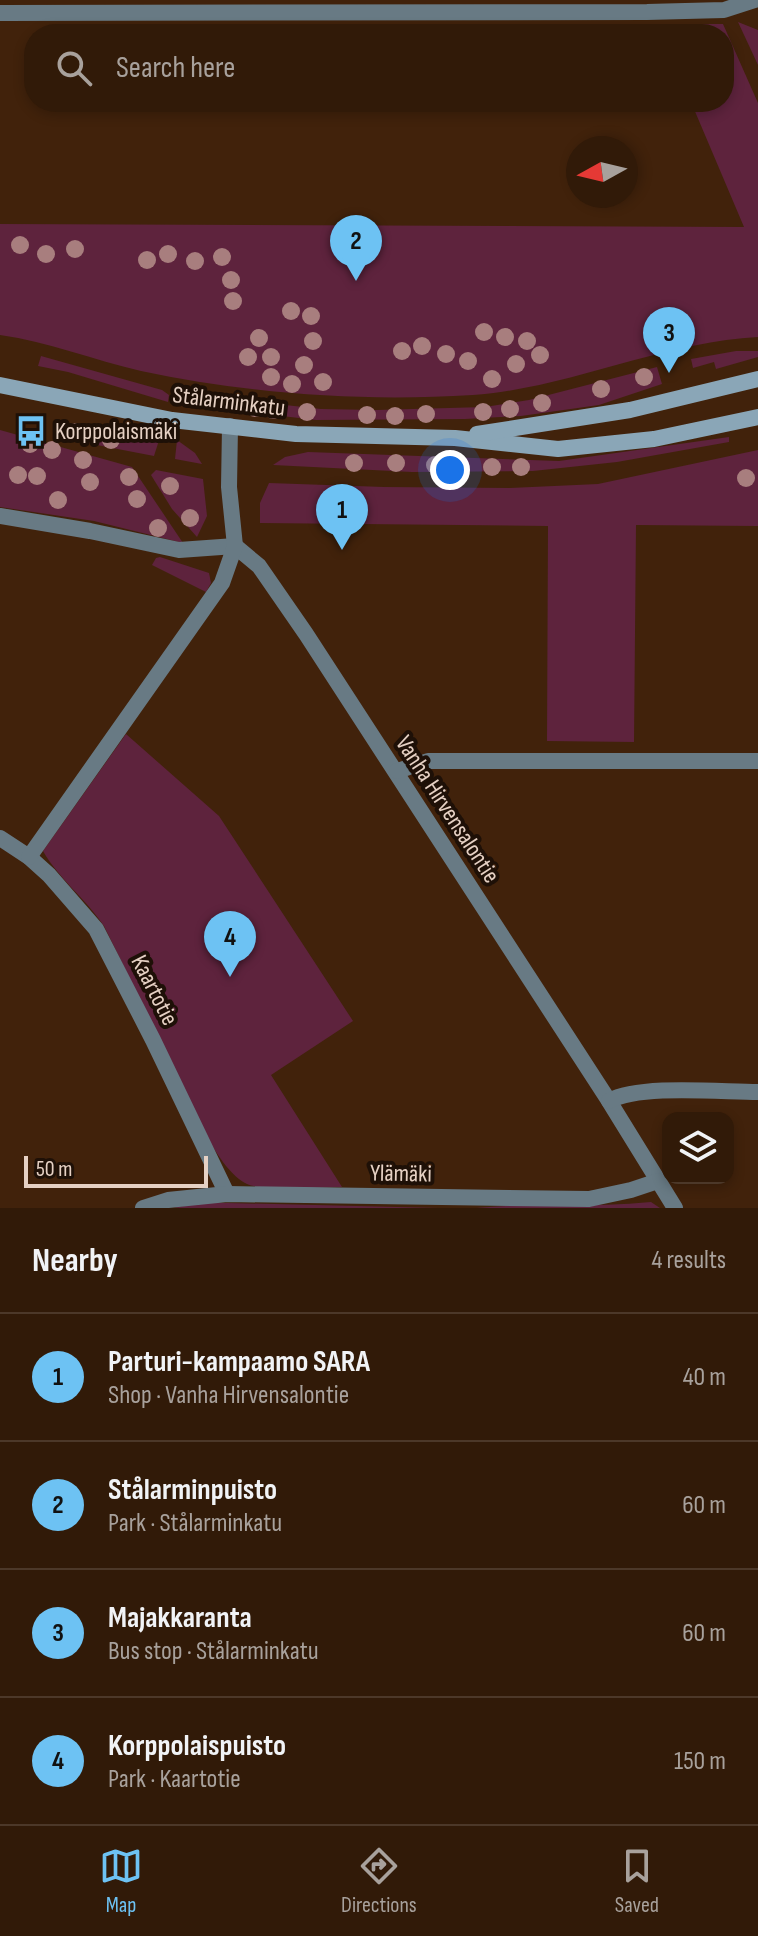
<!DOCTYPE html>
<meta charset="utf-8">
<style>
:root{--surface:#311a08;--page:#3d2716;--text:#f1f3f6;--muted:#a8a19c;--line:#4c3829;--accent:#6dc2f3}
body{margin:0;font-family:"Sofia Sans Condensed",sans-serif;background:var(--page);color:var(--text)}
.controls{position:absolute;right:24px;bottom:24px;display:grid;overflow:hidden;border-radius:16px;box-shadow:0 4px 12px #0003}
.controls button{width:72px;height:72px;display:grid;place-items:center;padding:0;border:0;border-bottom:2px solid var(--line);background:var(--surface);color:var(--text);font:40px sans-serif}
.compass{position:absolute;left:566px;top:136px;width:72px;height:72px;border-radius:50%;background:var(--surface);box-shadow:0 4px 12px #0003;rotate:262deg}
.scale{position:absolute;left:24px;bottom:20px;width:184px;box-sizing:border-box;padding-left:8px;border:4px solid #e6d1c4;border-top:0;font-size:22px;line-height:28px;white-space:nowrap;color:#e6d1c4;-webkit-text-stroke:6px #1e1007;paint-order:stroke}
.you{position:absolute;left:450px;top:470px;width:28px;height:28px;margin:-20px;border:6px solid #fff;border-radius:50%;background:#1a73e8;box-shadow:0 0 0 12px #1a73e833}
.badge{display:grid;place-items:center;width:52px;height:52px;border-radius:50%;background:var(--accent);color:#111;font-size:26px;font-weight:700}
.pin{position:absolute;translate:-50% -66px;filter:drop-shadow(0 2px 4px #0008)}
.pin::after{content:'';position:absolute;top:42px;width:28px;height:24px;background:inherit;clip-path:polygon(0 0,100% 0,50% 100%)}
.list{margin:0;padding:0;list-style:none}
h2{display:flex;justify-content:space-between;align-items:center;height:104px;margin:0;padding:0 32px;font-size:34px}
h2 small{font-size:26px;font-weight:400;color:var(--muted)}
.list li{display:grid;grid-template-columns:52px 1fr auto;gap:24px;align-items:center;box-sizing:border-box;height:128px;padding:0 32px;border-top:2px solid var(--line)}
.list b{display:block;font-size:30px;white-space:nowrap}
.list p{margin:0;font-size:26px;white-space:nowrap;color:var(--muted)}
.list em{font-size:26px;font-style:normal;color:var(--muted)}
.icon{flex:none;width:44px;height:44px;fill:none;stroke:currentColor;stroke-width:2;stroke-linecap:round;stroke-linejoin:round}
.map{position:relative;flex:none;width:758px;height:1208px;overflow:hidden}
.search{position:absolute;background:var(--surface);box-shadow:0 4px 12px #0003;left:24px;right:24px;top:24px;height:88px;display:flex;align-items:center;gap:20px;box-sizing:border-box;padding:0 28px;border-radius:32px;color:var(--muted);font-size:30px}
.sheet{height:616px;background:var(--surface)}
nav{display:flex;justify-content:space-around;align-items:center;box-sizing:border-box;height:112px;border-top:2px solid var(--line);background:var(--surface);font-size:22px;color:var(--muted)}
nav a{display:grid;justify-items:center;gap:4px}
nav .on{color:var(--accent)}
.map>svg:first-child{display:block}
.green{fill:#5e233d}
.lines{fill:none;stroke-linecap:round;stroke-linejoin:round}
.street{stroke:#687a84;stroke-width:16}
.secondary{stroke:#8aa6b7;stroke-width:16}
.tree{fill:#a87e7e}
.labels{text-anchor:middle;stroke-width:8;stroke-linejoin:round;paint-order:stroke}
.street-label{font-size:24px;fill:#e6d1c4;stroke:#1e1007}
.poi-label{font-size:24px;fill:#e6d1c4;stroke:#1e1007;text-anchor:start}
</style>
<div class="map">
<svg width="758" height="1208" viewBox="0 0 758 1208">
<rect width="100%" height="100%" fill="#41220b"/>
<g class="green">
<path d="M738,22L758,30V65Z"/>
<path d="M679,24H723L758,103V337C661,342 570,388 473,395C362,402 250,394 141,371C93,360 49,342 0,335V224L744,227L691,102H724V34H661L660,31H674Z"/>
<path d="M736,351H758V357L716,369L714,362L693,368L691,359Z"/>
<path d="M41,356L162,390L169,395L168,402L68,372L38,366Z"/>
<path d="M657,367L662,384L599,405L521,416L465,419L316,420L189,405L190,402L204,396L321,409L376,410L485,407L529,400Z"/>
<path d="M57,426L130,429L161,434L154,456L97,445L56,433Z"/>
<path d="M0,430L132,467L183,543L94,521L0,507Z"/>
<path d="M729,437V442L617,462L533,471L412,472L273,465L285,457L308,452L559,461Z"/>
<path d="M177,440L195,453L202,464L175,459Z"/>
<path d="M758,450V526L636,525L634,742L547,741L548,526L260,523V503L269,483L384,487L510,488L598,484Z"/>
<path d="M156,470L203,479L207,516L197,537L172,509L151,475Z"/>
<path d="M160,557L209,573L211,583L206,592L152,565L156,558Z"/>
<path d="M126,734L219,816L353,1021L271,1075L342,1187C321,1187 264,1192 247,1184C232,1177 218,1156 210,1142L104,926C86,899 59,879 43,851Z"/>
<path d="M651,1202L660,1208H476C534,1202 593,1208 651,1202Z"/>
<path d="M198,1203H228L439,1208H174Z"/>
</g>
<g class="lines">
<g class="street">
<path d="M0,13L647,12L724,10L755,0"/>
<path d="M0,516L90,531L179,550L235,546"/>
<path d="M235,546L259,566L306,634L609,1101L675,1208"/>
<path d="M397,771L428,761H758"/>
<path d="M0,838L29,857L49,875L96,929L153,1040L227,1194"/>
<path d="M29,857L222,583L235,546L229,487L230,426"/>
<path d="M609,1101C640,1084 720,1092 758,1092"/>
<path d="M143,1208L168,1200L227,1194L589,1199L631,1190L658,1181"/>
</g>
<g class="secondary">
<path d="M0,385L172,420L296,434L455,438L558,449L654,439L758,417"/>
<path d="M477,434L630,410L758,379"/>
</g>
</g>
<g class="tree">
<circle cx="20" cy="245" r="9"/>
<circle cx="75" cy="249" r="9"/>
<circle cx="46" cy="254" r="9"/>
<circle cx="168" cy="254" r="9"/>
<circle cx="222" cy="257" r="9"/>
<circle cx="147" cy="260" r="9"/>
<circle cx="195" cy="261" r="9"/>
<circle cx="231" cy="280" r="9"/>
<circle cx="233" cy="301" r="9"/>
<circle cx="291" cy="311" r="9"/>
<circle cx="311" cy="316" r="9"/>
<circle cx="484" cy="332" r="9"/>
<circle cx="505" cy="337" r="9"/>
<circle cx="259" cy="338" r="9"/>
<circle cx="313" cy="341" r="9"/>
<circle cx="527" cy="341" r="9"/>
<circle cx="422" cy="346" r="9"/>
<circle cx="402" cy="351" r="9"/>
<circle cx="446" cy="354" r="9"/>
<circle cx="540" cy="355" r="9"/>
<circle cx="248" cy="357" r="9"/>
<circle cx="271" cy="357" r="9"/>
<circle cx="468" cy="361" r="9"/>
<circle cx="516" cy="364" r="9"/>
<circle cx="304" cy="365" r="9"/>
<circle cx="271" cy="377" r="9"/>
<circle cx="644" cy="377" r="9"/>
<circle cx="492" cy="379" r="9"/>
<circle cx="323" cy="382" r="9"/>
<circle cx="292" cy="384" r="9"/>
<circle cx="601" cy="389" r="9"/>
<circle cx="542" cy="403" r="9"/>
<circle cx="255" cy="408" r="9"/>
<circle cx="510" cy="409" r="9"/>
<circle cx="273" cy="410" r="9"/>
<circle cx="307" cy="412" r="9"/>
<circle cx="483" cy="412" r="9"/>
<circle cx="426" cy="414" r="9"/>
<circle cx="367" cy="415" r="9"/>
<circle cx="395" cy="416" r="9"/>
<circle cx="76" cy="432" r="9"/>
<circle cx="111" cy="440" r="9"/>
<circle cx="30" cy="444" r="9"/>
<circle cx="52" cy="450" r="9"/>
<circle cx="83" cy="460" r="9"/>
<circle cx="354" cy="463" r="9"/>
<circle cx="396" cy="463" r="9"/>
<circle cx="435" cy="465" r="9"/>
<circle cx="457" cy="466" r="9"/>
<circle cx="492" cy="467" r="9"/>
<circle cx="521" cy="467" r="9"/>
<circle cx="18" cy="475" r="9"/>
<circle cx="37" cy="476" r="9"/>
<circle cx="129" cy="477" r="9"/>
<circle cx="746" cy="478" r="9"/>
<circle cx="90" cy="482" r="9"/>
<circle cx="170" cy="486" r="9"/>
<circle cx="137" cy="499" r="9"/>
<circle cx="58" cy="500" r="9"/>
<circle cx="190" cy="518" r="9"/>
<circle cx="158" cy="528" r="9"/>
</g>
<defs>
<symbol id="bus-bare" viewBox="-9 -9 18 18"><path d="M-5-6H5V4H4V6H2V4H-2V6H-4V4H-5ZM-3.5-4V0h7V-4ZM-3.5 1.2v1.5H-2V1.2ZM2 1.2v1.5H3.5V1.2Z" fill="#6dc2f3" stroke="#1e1007" stroke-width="2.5" paint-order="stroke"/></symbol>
</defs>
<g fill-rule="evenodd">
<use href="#bus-bare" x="9" y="409" width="44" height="44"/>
</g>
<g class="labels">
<g class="street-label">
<text transform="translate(229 401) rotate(7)" y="8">Stålarminkatu</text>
<text transform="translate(448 809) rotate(57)" y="8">Vanha Hirvensalontie</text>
<text transform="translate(155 990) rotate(63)" y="8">Kaartotie</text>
<text transform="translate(401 1173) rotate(1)" y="8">Ylämäki</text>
</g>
<g class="poi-label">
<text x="55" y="439">Korppolaismäki</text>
</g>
</g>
</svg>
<div class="controls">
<button><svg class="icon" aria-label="layers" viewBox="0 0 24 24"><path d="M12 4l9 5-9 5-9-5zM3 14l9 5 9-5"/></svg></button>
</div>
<svg class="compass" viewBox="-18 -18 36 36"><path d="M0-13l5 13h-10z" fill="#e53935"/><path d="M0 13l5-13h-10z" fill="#a8a19c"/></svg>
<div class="scale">50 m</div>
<div class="you"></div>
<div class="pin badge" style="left:342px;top:550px">1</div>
<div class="pin badge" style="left:356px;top:281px">2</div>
<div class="pin badge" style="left:669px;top:373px">3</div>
<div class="pin badge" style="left:230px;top:977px">4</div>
<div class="search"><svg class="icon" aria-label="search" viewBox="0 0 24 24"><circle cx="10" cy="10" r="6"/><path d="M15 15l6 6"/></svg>Search here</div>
</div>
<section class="sheet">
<h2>Nearby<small>4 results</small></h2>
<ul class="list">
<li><span class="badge">1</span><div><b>Parturi-kampaamo SARA</b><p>Shop · Vanha Hirvensalontie</p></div><em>40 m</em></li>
<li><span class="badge">2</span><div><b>Stålarminpuisto</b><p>Park · Stålarminkatu</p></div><em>60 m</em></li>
<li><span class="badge">3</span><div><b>Majakkaranta</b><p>Bus stop · Stålarminkatu</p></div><em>60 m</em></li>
<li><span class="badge">4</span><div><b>Korppolaispuisto</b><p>Park · Kaartotie</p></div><em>150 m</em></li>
</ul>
</section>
<nav>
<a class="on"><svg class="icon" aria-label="map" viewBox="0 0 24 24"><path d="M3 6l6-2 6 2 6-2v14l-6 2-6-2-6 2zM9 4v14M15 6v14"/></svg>Map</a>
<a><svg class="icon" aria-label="directions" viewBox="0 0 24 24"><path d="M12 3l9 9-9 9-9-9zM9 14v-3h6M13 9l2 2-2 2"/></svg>Directions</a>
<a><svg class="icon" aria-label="saved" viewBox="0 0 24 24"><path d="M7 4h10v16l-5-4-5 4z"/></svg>Saved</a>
</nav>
